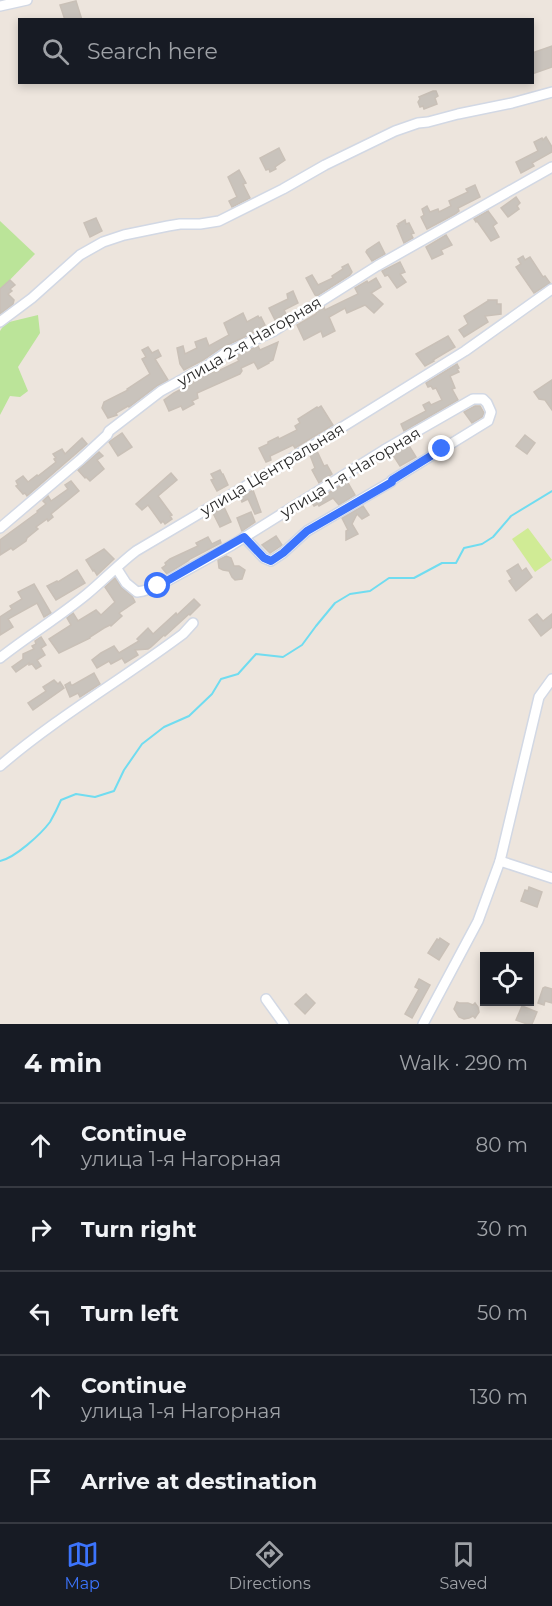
<!DOCTYPE html>
<meta charset="utf-8">
<style>
:root{--surface:#171b24;--page:#20242c;--text:#f1f3f6;--muted:#9ea1a6;--line:#363941;--accent:#3c74fc}
body{margin:0;font-family:Montserrat,sans-serif;background:var(--page);color:var(--text)}
.controls{position:absolute;right:18px;bottom:18px;display:grid;overflow:hidden;border-radius:0px;box-shadow:0 3px 9px #0003}
.controls button{width:54px;height:54px;display:grid;place-items:center;padding:0;border:0;border-bottom:2px solid var(--line);background:var(--surface);color:var(--text);font:30px sans-serif}
.stop{position:absolute;width:18px;height:18px;margin:-14px;border:4px solid #3c74fc;border-radius:50%;background:#fff}
.stop.end{background:#3c74fc;border-color:#fff;box-shadow:0 2px 6px #0008}
.list{margin:0;padding:0;list-style:none}
h2{display:flex;justify-content:space-between;align-items:center;height:78px;margin:0;padding:0 24px;font-size:26px}
h2 small{font-size:20px;font-weight:400;color:var(--muted)}
.list li{display:grid;grid-template-columns:39px 1fr auto;gap:18px;align-items:center;box-sizing:border-box;height:84px;padding:0 24px;border-top:2px solid var(--line)}
.list b{display:block;font-size:22px;white-space:nowrap}
.list p{margin:0;font-size:20px;white-space:nowrap;color:var(--muted)}
.list em{font-size:20px;font-style:normal;color:var(--muted)}
.icon{flex:none;width:33px;height:33px;fill:none;stroke:currentColor;stroke-width:2;stroke-linecap:round;stroke-linejoin:round}
.map{position:relative;flex:none;width:552px;height:1024px;overflow:hidden}
.search{position:absolute;background:var(--surface);box-shadow:0 3px 9px #0003;left:18px;right:18px;top:18px;height:66px;display:flex;align-items:center;gap:15px;box-sizing:border-box;padding:0 21px;border-radius:0px;color:var(--muted);font-size:22px}
.sheet{height:498px;background:var(--surface)}
nav{display:flex;justify-content:space-around;align-items:center;box-sizing:border-box;height:84px;border-top:2px solid var(--line);background:var(--surface);font-size:16px;color:var(--muted)}
nav a{display:grid;justify-items:center;gap:3px}
nav .on{color:var(--accent)}
.map>svg:first-child{display:block}
.green{fill:#bbe499}
.pitch{fill:#d0eb95}
.lines{fill:none;stroke-linecap:round;stroke-linejoin:round}
.stream{stroke:#70dcf0;stroke-width:2}
.building{fill:#c9c3bc;stroke:#c9c0b7;stroke-width:1.5}
.minor-casing{stroke:#d2d8e4;stroke-width:12}
.minor{stroke:#fff;stroke-width:9}
.route{stroke:#3c74fc;stroke-width:8}
.labels{text-anchor:middle;stroke-width:5;stroke-linejoin:round;paint-order:stroke}
.street-label{font-size:16px;fill:#2b2b2b;stroke:#fff}
</style>
<div class="map">
<svg width="552" height="1024" viewBox="0 0 552 1024">
<rect width="100%" height="100%" fill="#ede5dd"/>
<g class="green">
<path d="M0,221L35,254L0,290Z"/>
<path d="M38,315L40,333L18,367L28,391L20,397L10,396L0,415V331L5,323Z"/>
</g>
<path class="pitch" d="M528,528L552,560L535,572L512,539Z"/>
<g class="lines">
<path class="stream" d="M0,861C15,858 41,834 50,822C54,815 58,807 61,800L76,794L95,797L114,791L124,770L142,744L164,727L189,716L212,694L221,679L238,674L256,654L283,657L302,645L316,626L335,603L350,594L370,591L389,578H414L442,563H456L464,548L482,544L493,537L511,516L552,491"/>
</g>
<g class="building">
<path d="M76,1L82,20H65L60,5Z"/>
<path d="M552,46V67L532,74V53Z"/>
<path d="M433,91H436L438,96L435,98L437,104L424,109L423,106L420,107L418,102L420,99L419,97Z"/>
<path d="M546,137L552,147V152L532,163L534,166L521,173L516,162L538,151L534,142L542,138L543,140Z"/>
<path d="M279,148L285,160L275,167L276,169L270,172L269,169L266,170L260,158Z"/>
<path d="M239,170L246,183L243,184L250,198L232,207L229,201L237,197L228,177Z"/>
<path d="M475,185L480,197L458,208L459,211L455,214L427,229L421,217L424,215L422,209L427,206L430,212L438,209L439,212L451,206L449,201L468,192L466,189Z"/>
<path d="M516,197L520,203L517,206L519,209L508,217L501,208Z"/>
<path d="M488,211L497,223L493,226L499,237L491,241L477,221L476,222L474,219Z"/>
<path d="M96,218L102,231L90,237L84,223Z"/>
<path d="M405,220L406,224L409,223L414,233L411,234L413,238L404,243L397,226H399L398,224Z"/>
<path d="M446,235L452,245L441,250L443,254L432,259L426,247Z"/>
<path d="M379,242L385,254L372,261L366,252L367,250Z"/>
<path d="M523,256L525,260L530,257L543,277L545,276L550,283L534,293L516,267L521,264L518,259Z"/>
<path d="M400,262L405,272L400,274L406,282L397,288L388,275L385,276L382,271Z"/>
<path d="M348,264L352,272L350,275L317,296L315,295L306,278L312,275L318,285L333,278L332,276L343,269L342,267Z"/>
<path d="M376,278L381,287L371,293L383,304L374,313L365,305L347,313L345,308L329,317L335,331L323,337L321,331L304,340L297,325L316,314V313L324,307L325,310L358,294L355,288L367,281L368,283Z"/>
<path d="M10,280L15,285L10,289L12,291L8,294L14,300L13,304L0,314V289Z"/>
<path d="M293,291L298,303L284,310L286,314L275,320L269,308L288,299L287,294Z"/>
<path d="M488,300H497V304H501V314L485,316L488,322L464,337L459,330L468,324L464,316L488,301Z"/>
<path d="M243,313L247,322L258,316L259,318L261,317L265,325L253,333L221,348L203,360L184,370L180,364L177,348L183,346L185,354L197,348L195,342L206,338L209,346L229,335L224,323Z"/>
<path d="M448,336L455,347L433,360L434,361L425,366L416,354Z"/>
<path d="M278,342L273,360L269,362V363L258,369L254,362L241,368L242,371L240,374L197,393L198,398L192,401L194,404L183,410L181,406L169,411L164,400L174,393L193,383L192,382L206,374L216,371V372L239,361L236,356L258,346L260,350Z"/>
<path d="M148,347L152,353L158,350L161,356L155,359L168,380L157,386L129,407L128,406L116,413L117,415L108,418L102,408L104,402L128,390L127,389L150,374L142,359L146,357L142,350Z"/>
<path d="M457,364L459,368L457,369L459,372L450,376L455,388L452,389L458,400L404,431L401,424L426,411L423,405L429,402L431,405L442,400L436,388L433,389L431,386L428,387L426,383Z"/>
<path d="M552,380V410L545,400L539,399L534,392Z"/>
<path d="M321,406L333,425L295,448L293,445L270,456L271,460L266,462L259,448L268,444V442L278,437L279,439L297,430L295,426L300,423L298,419L317,407L318,408Z"/>
<path d="M475,406H480L484,413L482,417L472,423L464,412Z"/>
<path d="M122,433L132,447L118,456L109,442Z"/>
<path d="M525,435L535,443L527,454L516,446Z"/>
<path d="M82,438L87,444L27,496L25,493L23,494L16,486L18,485L16,481L23,476L28,482L37,475L38,476L56,462L54,459L56,458L53,454L62,449L65,454Z"/>
<path d="M408,444L416,457L400,466L393,455L385,459L384,458Z"/>
<path d="M317,451L324,466L327,465L332,474L319,483L312,470L315,468L310,455Z"/>
<path d="M99,452L103,456L97,460L104,469L90,481L86,477L85,478L78,470Z"/>
<path d="M220,470L222,474H223L228,485L217,491L211,480L214,479L211,474Z"/>
<path d="M171,473L177,480L158,496L172,515L170,516L172,519L165,524L163,521L161,523L148,505L142,510L136,504Z"/>
<path d="M71,481L79,491L51,514L53,517L48,521L47,519L36,527L38,529L27,538L26,541L13,550L11,548L0,555V540L38,512L37,511L46,504L43,501L48,496L51,501L68,489L65,485Z"/>
<path d="M347,481L355,495L339,505L333,498L319,506L318,504L314,506L312,503Z"/>
<path d="M253,490L261,512L255,514L248,499L242,502L240,497Z"/>
<path d="M363,506L369,515L362,519L357,514L352,524L358,534L346,540V531L348,530L342,518Z"/>
<path d="M224,507L231,522L220,527L213,513Z"/>
<path d="M251,512L255,522L242,531L237,518Z"/>
<path d="M276,536L282,545L270,553L262,545Z"/>
<path d="M208,537L212,544L220,540L221,543L190,559L188,561L167,574L162,568L166,565L165,563L170,559L198,546L196,543Z"/>
<path d="M104,549L114,559L97,575L94,570L93,571L86,560Z"/>
<path d="M226,556L231,558L234,566H239L245,570L242,579L235,580L232,577L229,571L223,570L219,568L218,560Z"/>
<path d="M518,564L522,571L526,568L532,577L516,591L509,581L512,579L507,571Z"/>
<path d="M77,570L85,583L56,600L47,586L57,581L58,582Z"/>
<path d="M115,578L121,587L132,596L135,602L119,613L122,616L111,626L110,625L104,628L90,637V638L59,653L49,639L71,625L67,618L73,613L78,621L96,610L101,615L115,602L105,587Z"/>
<path d="M34,584L51,613L44,617L37,603L8,619L13,627L0,635V617L12,609L10,606L22,599L18,592Z"/>
<path d="M194,599L200,605L190,615L189,614L165,636L164,635L151,647L148,649L135,650L138,655L125,663L122,658L111,664L109,661L97,668L92,660L101,653L114,646L119,653L139,641L137,639L148,628L153,634L176,613L177,615Z"/>
<path d="M537,614L543,621L552,614V627L541,636L529,620Z"/>
<path d="M41,637L46,645L41,648L45,655L37,660L41,666L36,669L32,664L29,665V663L16,672L12,667L23,659V654L34,649L32,646L36,644L35,641Z"/>
<path d="M94,673L100,684L80,697L78,693L70,697L65,685L70,682L71,685H73Z"/>
<path d="M54,680L58,684L60,682L64,688L33,710L28,703L46,691L43,687Z"/>
<path d="M529,887L542,892L537,907L521,901L525,890L528,891Z"/>
<path d="M440,938L449,944L439,960L428,953L437,939L439,940Z"/>
<path d="M419,979L430,985L412,1018L405,1014L419,989L415,987Z"/>
<path d="M545,987L552,989V1003L545,1001L544,1005L538,1003L543,988Z"/>
<path d="M306,994L315,1003L305,1014L295,1004Z"/>
<path d="M457,1002L459,1003H468L473,1005L475,1003L478,1007L479,1012L475,1018L473,1016L469,1018L464,1019L459,1017L454,1009Z"/>
<path d="M522,1006L537,1012L532,1024H527L516,1020Z"/>
</g>
<g class="lines">
<defs>
<g id="minor">
<path d="M0,6L27,0"/>
<path d="M0,322L32,298L80,255L103,242L124,235L168,226L180,224H200L219,221L283,189L325,165L395,131L418,123L428,122L458,114L512,103L552,92"/>
<path d="M0,528L80,460L107,435L109,431L161,391L207,366L224,354L274,331L377,266L552,167"/>
<path d="M117,569L126,583L137,592L143,591L158,586L232,545L384,450L473,399H483L487,403L491,412L488,421L392,480L391,482L307,531L283,553L271,561L264,558L244,537"/>
<path d="M0,658C28,636 59,617 87,594C104,580 119,564 136,551L278,467L465,351L552,289"/>
<path d="M0,766C57,717 123,679 183,634L193,623"/>
<path d="M500,861L552,878"/>
<path d="M266,999L284,1024"/>
<path d="M423,1024L478,921L500,861L539,697L552,679"/>
</g>
</defs>
<use href="#minor" class="minor-casing"/>
<use href="#minor" class="minor"/>
</g>
<g class="lines">
<path class="route" d="M158,586L244,537L264,558L271,561L283,553L307,531L392,482V480L442,449"/>
</g>
<g class="labels">
<g class="street-label">
<text transform="translate(249 341) rotate(-30)" y="6">улица 2-я Нагорная</text>
<text transform="translate(272 469) rotate(-31)" y="6">улица Центральная</text>
<text transform="translate(350 472) rotate(-31)" y="6">улица 1-я Нагорная</text>
</g>
</g>
</svg>
<div class="controls">
<button><svg class="icon" aria-label="locate" viewBox="0 0 24 24"><circle cx="12" cy="12" r="6"/><path d="M12 2v4M12 18v4M2 12h4M18 12h4"/></svg></button>
</div>
<div class="stop" style="left:158px;top:586px"></div>
<div class="stop end" style="left:442px;top:449px"></div>
<div class="search"><svg class="icon" aria-label="search" viewBox="0 0 24 24"><circle cx="10" cy="10" r="6"/><path d="M15 15l6 6"/></svg>Search here</div>
</div>
<section class="sheet">
<h2>4 min<small>Walk · 290 m</small></h2>
<ul class="list">
<li><svg class="icon" aria-label="ahead" viewBox="0 0 24 24"><path d="M12 20V5M6 11l6-6 6 6"/></svg><div><b>Continue</b><p>улица 1-я Нагорная</p></div><em>80 m</em></li>
<li><svg class="icon" aria-label="right" viewBox="0 0 24 24"><path d="M7 20v-9h11M14 6l5 5-5 5"/></svg><div><b>Turn right</b></div><em>30 m</em></li>
<li><svg class="icon" aria-label="left" viewBox="0 0 24 24"><path d="M17 20v-9H6M10 6l-5 5 5 5"/></svg><div><b>Turn left</b></div><em>50 m</em></li>
<li><svg class="icon" aria-label="ahead" viewBox="0 0 24 24"><path d="M12 20V5M6 11l6-6 6 6"/></svg><div><b>Continue</b><p>улица 1-я Нагорная</p></div><em>130 m</em></li>
<li><svg class="icon" aria-label="arrive" viewBox="0 0 24 24"><path d="M6 21V4h12l-3 4 3 4H6"/></svg><div><b>Arrive at destination</b></div></li>
</ul>
</section>
<nav>
<a class="on"><svg class="icon" aria-label="map" viewBox="0 0 24 24"><path d="M3 6l6-2 6 2 6-2v14l-6 2-6-2-6 2zM9 4v14M15 6v14"/></svg>Map</a>
<a><svg class="icon" aria-label="directions" viewBox="0 0 24 24"><path d="M12 3l9 9-9 9-9-9zM9 14v-3h6M13 9l2 2-2 2"/></svg>Directions</a>
<a><svg class="icon" aria-label="saved" viewBox="0 0 24 24"><path d="M7 4h10v16l-5-4-5 4z"/></svg>Saved</a>
</nav>
